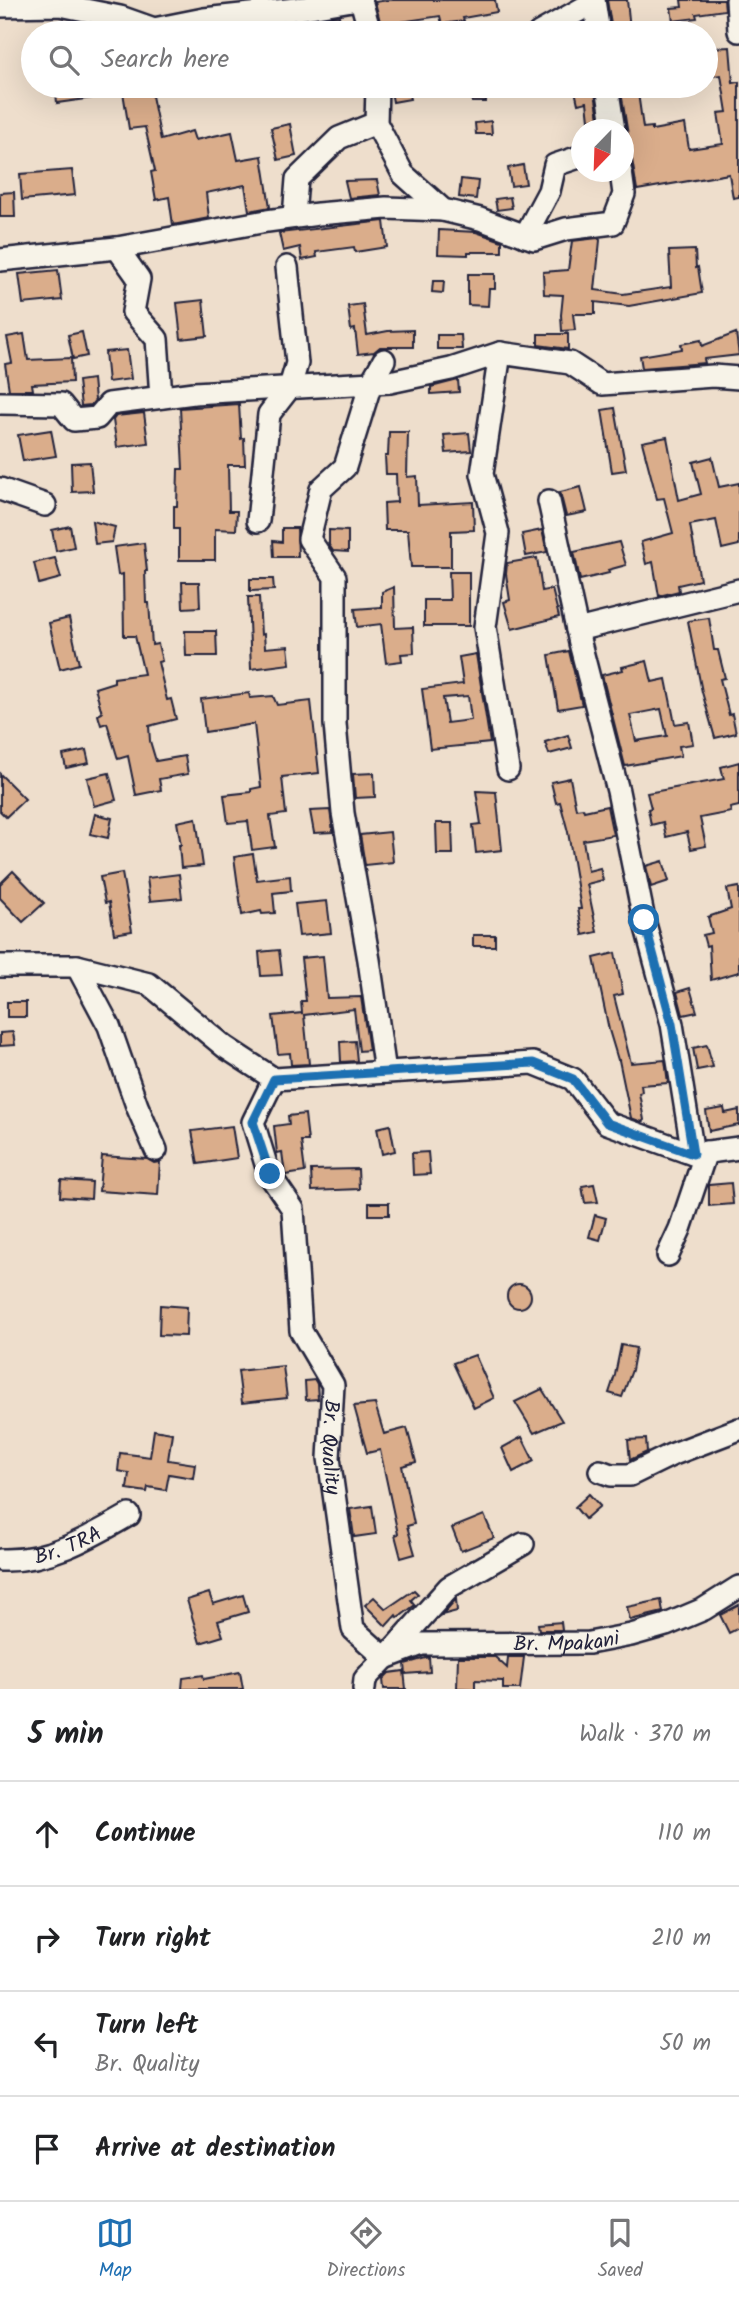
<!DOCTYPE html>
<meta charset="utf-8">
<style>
:root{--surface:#fff;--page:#f6f6f6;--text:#202124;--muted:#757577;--line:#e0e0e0;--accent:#1f6fb2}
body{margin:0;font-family:Kalam,sans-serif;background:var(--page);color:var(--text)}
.compass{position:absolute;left:571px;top:119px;width:63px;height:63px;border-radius:50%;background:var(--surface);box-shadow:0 7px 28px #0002;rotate:203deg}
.stop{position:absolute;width:21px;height:21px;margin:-16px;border:5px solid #1f6fb2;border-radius:50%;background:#fff}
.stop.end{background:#1f6fb2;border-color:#fff;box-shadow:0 2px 7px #0008}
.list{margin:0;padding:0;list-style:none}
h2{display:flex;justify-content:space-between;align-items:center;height:91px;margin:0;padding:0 28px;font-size:30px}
h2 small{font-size:23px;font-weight:400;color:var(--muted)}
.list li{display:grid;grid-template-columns:46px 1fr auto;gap:21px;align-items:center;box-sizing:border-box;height:105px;padding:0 28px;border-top:2px solid var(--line)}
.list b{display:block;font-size:26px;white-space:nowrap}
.list p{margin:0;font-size:23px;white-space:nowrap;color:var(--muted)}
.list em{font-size:23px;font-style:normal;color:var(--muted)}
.icon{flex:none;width:38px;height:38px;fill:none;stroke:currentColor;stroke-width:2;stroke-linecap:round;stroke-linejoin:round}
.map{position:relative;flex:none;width:739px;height:1689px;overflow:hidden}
.search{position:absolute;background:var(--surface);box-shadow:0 7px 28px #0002;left:21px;right:21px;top:21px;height:77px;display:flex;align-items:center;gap:18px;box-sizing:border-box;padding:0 24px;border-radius:38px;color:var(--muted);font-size:26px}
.sheet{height:511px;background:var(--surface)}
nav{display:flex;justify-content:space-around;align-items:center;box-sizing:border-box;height:98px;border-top:2px solid var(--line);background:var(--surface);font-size:19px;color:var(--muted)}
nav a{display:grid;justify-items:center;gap:4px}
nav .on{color:var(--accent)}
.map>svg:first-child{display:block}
.building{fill:#daad8b;stroke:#22223b;stroke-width:2;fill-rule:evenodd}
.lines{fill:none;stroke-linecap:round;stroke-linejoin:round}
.minor-casing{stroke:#22223b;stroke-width:26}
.minor{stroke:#f7f3e8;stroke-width:21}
.route{stroke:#1f6fb2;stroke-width:9}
.labels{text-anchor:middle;stroke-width:5;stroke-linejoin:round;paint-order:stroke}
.street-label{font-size:21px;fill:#22223b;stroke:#f7f3e8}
</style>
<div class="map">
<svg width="739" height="1689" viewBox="0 0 739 1689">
<rect width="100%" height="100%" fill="#eedecc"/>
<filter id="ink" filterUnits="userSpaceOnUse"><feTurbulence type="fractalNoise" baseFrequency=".0143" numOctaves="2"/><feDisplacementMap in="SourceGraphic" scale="14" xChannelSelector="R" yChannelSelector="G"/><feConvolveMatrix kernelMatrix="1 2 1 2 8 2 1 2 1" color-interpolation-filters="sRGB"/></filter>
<g filter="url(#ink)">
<g class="building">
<path d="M388,0H495L497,12L463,18L464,21L442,24L440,16L393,23L395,33H383L375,2Z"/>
<path d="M607,0H627L630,29L612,31Z"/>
<path d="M681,0H724L725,10L696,14L697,18L673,21L671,8L682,7Z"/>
<path d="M339,16L342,33H319L316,19Z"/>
<path d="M277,24L279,33H231L230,29Z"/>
<path d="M730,47L733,83L739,82V197L733,198L729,174L637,190L620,86H637L643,128L652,127V130L685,124L689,149L723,144L718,113L727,112L721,75L713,76L711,48Z"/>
<path d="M78,86H91L93,98L57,103L56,92L78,89Z"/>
<path d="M122,86H150L161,140L192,131L195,140L232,132L238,160L262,156L270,207L249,211L245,185L206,193L209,218L173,225L169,197L156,200L151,172L155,171L145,127L129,129Z"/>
<path d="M390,86H407L410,99L393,102Z"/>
<rect x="472" y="86" width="14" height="16"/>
<path d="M574,86H594L599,118L589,120L587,102L578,104Z"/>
<path d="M491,121L492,134H476L475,123Z"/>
<path d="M290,124L296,156L278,160L271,128Z"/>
<path d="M523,165L526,184L511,186L508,168Z"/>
<path d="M72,170L75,195L22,200L20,174Z"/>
<path d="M461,179L478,181L476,199L459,197Z"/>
<path d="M377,180L380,195L349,198L345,181Z"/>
<path d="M14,192L15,217H0V193Z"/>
<path d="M510,197L512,208L497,210L495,199Z"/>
<path d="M384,221L387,247L355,252L354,247L316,252L317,257L302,260L300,247L283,251L279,233Z"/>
<path d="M439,230L476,232L502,241V252H468V255L438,254Z"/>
<path d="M598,238L600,240L595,290L623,294L671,287L669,251L695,250L696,268L698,267L702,293L629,306L595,302V314H573L575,330L562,331L561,315L563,295L544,294L543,272L568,270L572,241Z"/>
<path d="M58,270L62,300L23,304L19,274Z"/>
<path d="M468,274H495V289H489L488,306L468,305Z"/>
<path d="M433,281H444L443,293L432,292Z"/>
<path d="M203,300L207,336L181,339L177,303Z"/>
<path d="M363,304L367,335L388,331L413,330V347H380L374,352L358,354L355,329L351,330L348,306Z"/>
<path d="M82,332L87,356L73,359L68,335Z"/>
<path d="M736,333L739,355L704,359L705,363L642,368L640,356L682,349L681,344L701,340L702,346Z"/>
<path d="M24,334L28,360L71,358L72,382L32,384L33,390H9L5,364L12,363L7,337Z"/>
<path d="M538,334H568V349L538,345Z"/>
<path d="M437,335H461L462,349H437Z"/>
<path d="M127,350L131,379L108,382L105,352Z"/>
<path d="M93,379L95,400L91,405L81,406L78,381Z"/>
<path d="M458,380L459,392L431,394V387Z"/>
<path d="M239,404L241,439L244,438L245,465H228L229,511H237L236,530L215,529V560H179V529H174V506H177L178,469H183L180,408Z"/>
<path d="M615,408L626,470L612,472L602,410Z"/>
<path d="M144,413L148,443L117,447L113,420L116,416Z"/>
<path d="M51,430L56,456L23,461L18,435Z"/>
<path d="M389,432H408L407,477L417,476L418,505L473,502L474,530L451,531V567H411L408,530H385L384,503L397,502L396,474H386L385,456H388Z"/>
<path d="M469,433L471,451L446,453L444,435Z"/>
<path d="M667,437L679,500L701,494L693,462L712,457L719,487L739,483V545L722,549L716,520L690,525L700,580L678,585L679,591L659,596L653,562L646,564L641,542L673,533L664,498L657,499L642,442Z"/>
<path d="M90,462L93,491L72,492L71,463Z"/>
<path d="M581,487L587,512L566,516L560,492Z"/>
<path d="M92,521L115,527L112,542L95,544Z"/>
<path d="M70,526L74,547L56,551L52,530Z"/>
<path d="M282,528H297L298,557H274L273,541L282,542Z"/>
<path d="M329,530L348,531V552L333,551L329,545Z"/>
<path d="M542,530L547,552L526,556L522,534Z"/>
<path d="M619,542L626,565L608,570L609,573L580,580L574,552Z"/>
<path d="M144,543L147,571H145L146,603H149L152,645L158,644L162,661L158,662L167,700L171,699L176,719L149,726L150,741L156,761L185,756L188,774L159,779L161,790L136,795L128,756L118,759L107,723L101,725L98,715L102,713L95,688L114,682V678L144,674L135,636H124L123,574L118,575L114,547Z"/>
<path d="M55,558L61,578L39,584L34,563Z"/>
<path d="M537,558L542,591L552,589L559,617L512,629L504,602L510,600L506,574L507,563Z"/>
<path d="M449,572H469V626H424V600H450Z"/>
<path d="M250,579H273L274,590L250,591Z"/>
<path d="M182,582H199L200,607L183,608Z"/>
<path d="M394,587L395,628L413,627L414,653L401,654L402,661L386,663L381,624L357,627L355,609L382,607V592Z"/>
<path d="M248,597H259L261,635L264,634L265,648L288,646L290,664L251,669Z"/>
<path d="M69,618L79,664L60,669L49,623Z"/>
<path d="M709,618L714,650H718L725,678L720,679L729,715L732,714L736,733L715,738L702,692L688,621Z"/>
<path d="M185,631H216L217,656H186Z"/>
<path d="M569,651L582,705L558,709L549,655Z"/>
<path d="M476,654L490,743L430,749L422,689L463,684L459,657ZM468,696L471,720L447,723L443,698Z"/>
<path d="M647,661L652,682L666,679L675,724L689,722L693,744L679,746L681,756L625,766L602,675L623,670L622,667ZM661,709L667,736L636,741L630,715Z"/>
<path d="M249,693L250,698L273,696L277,705L311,701L319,773L282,777L286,814L270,816L275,847L252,850L248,821L228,823L224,795L251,792V789L261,787L254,724L205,732L201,699Z"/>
<path d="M568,735L572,748L549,754L545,742Z"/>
<path d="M86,750L89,763L66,768L63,755Z"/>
<path d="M739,762V806L730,808L731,812L700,818L706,846L691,849L687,832L666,837L663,822L651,825L648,809L651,808L647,793L724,779L721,767Z"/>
<path d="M109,773L116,800L94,806L87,778Z"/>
<path d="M374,773L375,797L355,798L353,774Z"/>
<path d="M0,774L25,799L6,817L0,811Z"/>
<path d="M570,778L576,809L583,808L584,811L607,806L613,835L583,840L588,871L600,868L603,880L587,884L597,932L583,935L578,909H581L568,832L560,802L556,803L551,782Z"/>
<path d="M476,791L496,792L502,850L476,853L473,825L481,824Z"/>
<path d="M330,810L333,832L314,833L310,811Z"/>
<path d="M95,814L112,818L108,838L90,834Z"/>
<path d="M196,818L203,866L181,868L179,845H181L177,822Z"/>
<path d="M436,823H452L453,854H437Z"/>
<path d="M390,832L393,862L365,865L360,835Z"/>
<path d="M253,854L257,880L290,876L291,891L273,893L275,913L262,914L261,911L242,915L234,857Z"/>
<path d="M663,861L669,881L651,887L646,866Z"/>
<path d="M13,871L44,903L23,922L0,898V884Z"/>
<path d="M122,873L132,931L114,934L109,902L105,903L100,877Z"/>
<path d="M179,874L182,898L150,901L147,878Z"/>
<path d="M739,887V972L711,980L709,945L706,946L703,935L712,933L708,917L731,909L727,889Z"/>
<path d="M327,901L331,933L299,936L295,904Z"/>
<rect x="473" y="935" width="22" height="11"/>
<path d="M279,950L282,975L261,976L259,952Z"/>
<path d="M615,953L623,994L614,996L631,1063L665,1060L668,1083L641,1085L642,1092L639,1093L644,1120L642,1122L631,1118L619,1060H618L609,1030L594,958Z"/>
<path d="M323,956L327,998L361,997L369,1050L359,1051L354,1009L304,1015L309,1064L291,1065L290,1053L278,1054L273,1016L302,1013L301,1001H306L301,958Z"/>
<path d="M690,988L697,1012L683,1015L677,992Z"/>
<rect x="7" y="1002" width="19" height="15"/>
<path d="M13,1032L15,1045L0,1046V1033Z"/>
<path d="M355,1041L357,1061L341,1062L340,1042Z"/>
<path d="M707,1045L713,1067L697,1070L693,1048Z"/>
<path d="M724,1108L725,1113L739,1110V1125L709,1131L706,1111Z"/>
<path d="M305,1114L308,1141H301L305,1172L285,1175L282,1152L277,1153L274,1126L289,1124L288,1116Z"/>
<path d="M390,1125L395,1151L382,1154L377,1128Z"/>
<path d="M232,1126L237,1158L198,1164L192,1131Z"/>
<path d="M428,1152L430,1174L413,1175L412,1153Z"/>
<path d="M102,1156L147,1159L154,1163L160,1162L158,1195L99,1191Z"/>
<path d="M358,1169L359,1189L312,1191L311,1170Z"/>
<path d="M61,1180L92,1182L91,1199L60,1197Z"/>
<path d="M731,1183L733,1204L709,1206V1185Z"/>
<path d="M594,1184L598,1202L585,1203L582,1186Z"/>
<rect x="369" y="1203" width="20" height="12"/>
<path d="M595,1215L606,1218L600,1240L589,1237Z"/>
<circle cx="519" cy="1296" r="12"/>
<path d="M160,1305L187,1307L186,1336L159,1335Z"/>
<path d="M621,1345L636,1348L632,1370L622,1397L609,1393L615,1375Z"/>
<path d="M475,1355L494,1398L474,1408L453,1363Z"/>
<path d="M283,1366L287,1398L242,1403L238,1371Z"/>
<path d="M315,1380L317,1384L318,1399L306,1400L305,1381Z"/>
<path d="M542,1389L562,1421L534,1433L515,1402Z"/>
<path d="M375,1404L384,1434L407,1428L416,1462L402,1466L414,1524L407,1526L415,1554L401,1558L395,1535L398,1534L380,1450L367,1453L354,1406Z"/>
<path d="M154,1430L172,1433L168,1460L195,1464L193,1478L169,1474L166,1490L148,1487L147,1492L127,1489L129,1473L118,1471L120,1453L150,1457Z"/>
<path d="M522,1437L534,1461L513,1472L502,1448Z"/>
<path d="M646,1439L647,1452L630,1460L628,1440Z"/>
<path d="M589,1494L600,1506L585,1519L575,1507Z"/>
<path d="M372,1506L376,1534L354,1537L350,1509Z"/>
<path d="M484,1515L494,1538L461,1551L452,1528Z"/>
<path d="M414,1590L418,1594L411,1600L415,1605L398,1618L396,1615L386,1626L365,1605L374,1597L386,1609Z"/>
<path d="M209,1593L213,1604L243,1595L248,1612L218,1621L223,1636L200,1643L187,1600Z"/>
<path d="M456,1599L457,1611L442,1615Z"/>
<path d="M661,1600L663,1612L630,1620L627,1607Z"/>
<path d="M739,1605V1628L729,1633L720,1615Z"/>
<path d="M561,1622L562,1630H539L538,1624Z"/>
<path d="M429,1657L430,1672L406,1674L405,1664Z"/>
<path d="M458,1657H495L507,1668L508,1657H524L520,1689H503V1681L475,1680V1689L457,1688Z"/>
<path d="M404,1671L406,1689H384L383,1679L389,1673Z"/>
<path d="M240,1672L243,1689H182L183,1678L203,1675L204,1679Z"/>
</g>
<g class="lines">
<defs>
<g id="minor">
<path d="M361,0L370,33"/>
<path d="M594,0L599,33"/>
<path d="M737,0L739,31"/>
<path d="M0,6L60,5L120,17L154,29L204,19L305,8L352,0"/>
<path d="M539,33L594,2"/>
<path d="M377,86L376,123L403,174L443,210L480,219L534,239L566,229L613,223L624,194L621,172"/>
<path d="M607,86L614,130"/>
<path d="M294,217L297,179L339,138L376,123"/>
<path d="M525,236L549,191L555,165L582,156"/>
<path d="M117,248L139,279L133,312L157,339L161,397"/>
<path d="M0,260L117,248L267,221L318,214L386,208L443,210"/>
<path d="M500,353L482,474L498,533L485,627L508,769"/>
<path d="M384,360L371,383L345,467L321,489L309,539L335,577V724L343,813L369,960L385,1072"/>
<path d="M0,403L61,404L74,420L97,418L109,404L194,393L390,382L451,369L500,353L570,363L602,384L713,376L739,378"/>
<path d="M0,489L45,505"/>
<path d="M549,501L580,643L618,791L644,920L672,1024L693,1154"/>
<path d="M258,521L269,414L290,387L297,363L287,267"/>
<path d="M577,630L739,590"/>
<path d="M0,966H77L149,984L225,1047L274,1079L533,1063L573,1079L607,1123L693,1154L739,1148"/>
<path d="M77,966L109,1026L137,1106L156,1150"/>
<path id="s1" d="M274,1079L253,1122L269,1174L293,1209L301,1331L333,1385L329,1458L353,1629L385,1658L365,1679L364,1689"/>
<path d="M668,1255L680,1229L706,1152"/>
<path d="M600,1471L611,1475H630L671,1455L739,1429"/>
<path id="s2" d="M0,1560C48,1562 89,1538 129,1515"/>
<path d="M389,1654L449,1587L523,1544"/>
<path id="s3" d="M385,1658L422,1644L589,1643L631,1635L666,1625L704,1609L739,1587"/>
</g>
</defs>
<use href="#minor" class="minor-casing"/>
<use href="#minor" class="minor"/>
</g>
</g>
<g class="lines" filter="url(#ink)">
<path class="route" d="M270,1174L253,1122L274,1079L533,1063L573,1079L607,1123L693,1154L672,1024L644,920"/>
</g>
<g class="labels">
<g class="street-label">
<text dy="7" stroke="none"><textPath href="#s1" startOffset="392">Br. Quality</textPath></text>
<text dy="7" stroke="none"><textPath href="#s2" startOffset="70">Br. TRA</textPath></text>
<text dy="7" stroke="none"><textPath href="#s3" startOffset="184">Br. Mpakani</textPath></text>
</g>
</g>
</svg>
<svg class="compass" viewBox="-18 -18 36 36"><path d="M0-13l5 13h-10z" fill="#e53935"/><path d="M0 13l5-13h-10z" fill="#757577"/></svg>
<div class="stop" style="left:644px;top:920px"></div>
<div class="stop end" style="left:270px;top:1174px"></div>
<div class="search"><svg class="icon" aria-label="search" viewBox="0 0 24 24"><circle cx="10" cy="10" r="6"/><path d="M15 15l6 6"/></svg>Search here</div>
</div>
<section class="sheet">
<h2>5 min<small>Walk · 370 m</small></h2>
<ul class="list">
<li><svg class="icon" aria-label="ahead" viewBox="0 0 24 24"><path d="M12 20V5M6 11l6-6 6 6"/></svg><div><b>Continue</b></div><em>110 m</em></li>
<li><svg class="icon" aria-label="right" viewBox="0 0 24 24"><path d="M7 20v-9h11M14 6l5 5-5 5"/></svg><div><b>Turn right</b></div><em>210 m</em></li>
<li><svg class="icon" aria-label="left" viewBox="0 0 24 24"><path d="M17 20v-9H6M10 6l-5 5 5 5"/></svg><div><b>Turn left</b><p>Br. Quality</p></div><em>50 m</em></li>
<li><svg class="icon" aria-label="arrive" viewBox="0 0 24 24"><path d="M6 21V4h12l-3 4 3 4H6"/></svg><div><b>Arrive at destination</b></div></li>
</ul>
</section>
<nav>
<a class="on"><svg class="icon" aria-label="map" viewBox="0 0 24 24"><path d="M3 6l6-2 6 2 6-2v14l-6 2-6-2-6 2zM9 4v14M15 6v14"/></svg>Map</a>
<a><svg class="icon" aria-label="directions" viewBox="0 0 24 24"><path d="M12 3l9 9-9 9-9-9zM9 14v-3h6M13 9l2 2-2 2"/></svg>Directions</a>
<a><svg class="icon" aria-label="saved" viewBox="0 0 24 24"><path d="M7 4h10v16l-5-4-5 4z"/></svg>Saved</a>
</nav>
